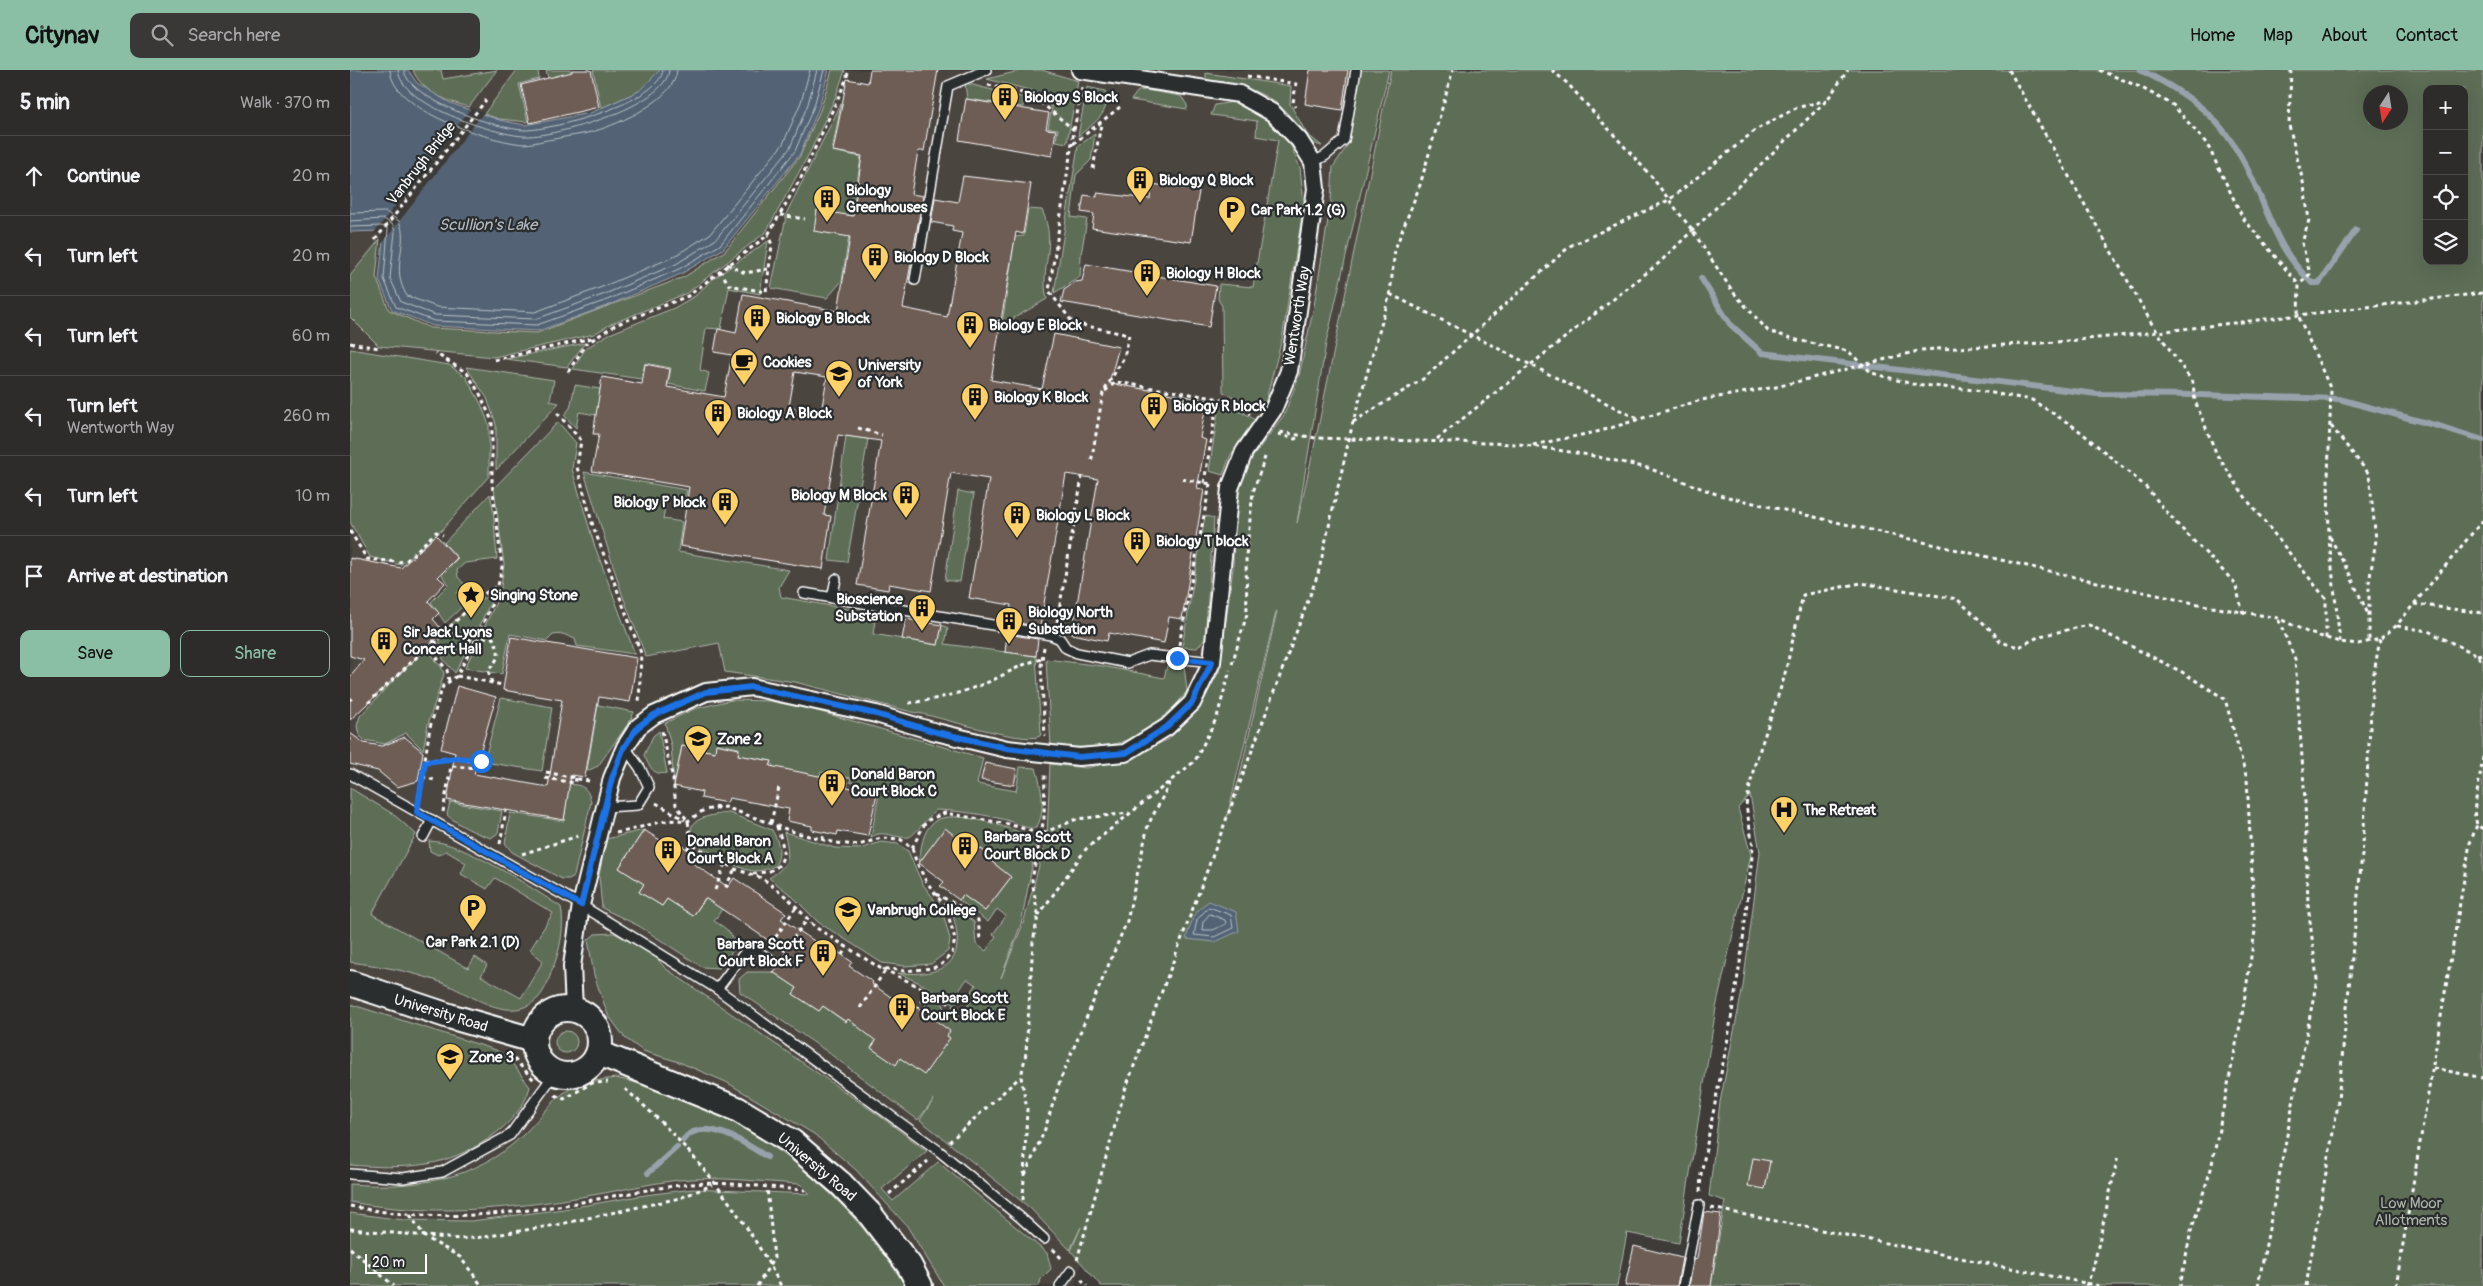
<!DOCTYPE html>
<meta charset="utf-8">
<style>
:root{--surface:#2e2c2b;--page:#3a3837;--text:#f1f3f6;--muted:#a7a7a9;--line:#494847;--accent:#8abfa5}
body{margin:0;font-family:Pangolin,sans-serif;background:var(--page);color:var(--text)}
.controls{position:absolute;right:15px;top:15px;display:grid;overflow:hidden;border-radius:10px;box-shadow:0 5px 20px #0002}
.controls button{width:45px;height:45px;display:grid;place-items:center;padding:0;border:0;border-bottom:1px solid var(--line);background:var(--surface);color:var(--text);font:25px sans-serif}
.compass{position:absolute;left:2013px;top:15px;width:45px;height:45px;border-radius:50%;background:var(--surface);box-shadow:0 5px 20px #0002;rotate:192deg}
.scale{position:absolute;left:15px;bottom:12px;width:62px;box-sizing:border-box;padding-left:5px;border:2px solid #fff;border-top:0;font-size:14px;line-height:18px;white-space:nowrap;color:#fff;-webkit-text-stroke:4px #2a2d2e;paint-order:stroke}
.stop{position:absolute;width:15px;height:15px;margin:-11px;border:4px solid #1a73e8;border-radius:50%;background:#fff}
.stop.end{background:#1a73e8;border-color:#fff;box-shadow:0 1px 5px #0008}
.list{margin:0;padding:0;list-style:none}
h2{display:flex;justify-content:space-between;align-items:center;height:65px;margin:0;padding:0 20px;font-size:21px}
h2 small{font-size:16px;font-weight:400;color:var(--muted)}
.list li{display:grid;grid-template-columns:32px 1fr auto;gap:15px;align-items:center;box-sizing:border-box;height:80px;padding:0 20px;border-top:1px solid var(--line)}
.list b{display:block;font-size:19px;white-space:nowrap}
.list p{margin:0;font-size:16px;white-space:nowrap;color:var(--muted)}
.list em{font-size:16px;font-style:normal;color:var(--muted)}
.actions{display:flex;gap:10px;padding:15px 20px}
.actions a{flex:1;padding:11px 0;border:1px solid var(--accent);border-radius:10px;text-align:center;font-size:18px;color:var(--accent)}
.actions .main{background:var(--accent);color:#111}
.icon{flex:none;width:28px;height:28px;fill:none;stroke:currentColor;stroke-width:2;stroke-linecap:round;stroke-linejoin:round}
.map{position:relative;flex:none;width:2133px;height:1216px;overflow:hidden}
header{display:flex;align-items:center;gap:30px;box-sizing:border-box;height:70px;padding:0 25px;background:var(--accent);color:#111}
header strong{font-size:24px}
nav{display:flex;gap:28px;margin-inline-start:auto;font-size:18px}
.search{width:350px;height:45px;background:var(--page);display:flex;align-items:center;gap:12px;box-sizing:border-box;padding:0 18px;border-radius:10px;color:var(--muted);font-size:19px}
main{display:flex}
aside{flex:1;background:var(--surface)}
.map>svg:first-child{display:block}
.built{fill:#4c4541}
.green{fill:#5d6d56;stroke:#aeb6aa;fill-rule:evenodd}
.water{fill:#536475;stroke:#98a2ac}
.pier{fill:#3e3b39}
.lines{fill:none;stroke-linecap:round;stroke-linejoin:round}
.shore{stroke:#bac1c8;stroke-width:1}
.stream{stroke:#98a2ac;stroke-width:6}
.building{fill:#6d5d54;stroke:#fff;fill-rule:evenodd}
.lane-casing{stroke:#fff;stroke-width:12}
.street-casing{stroke:#fff;stroke-width:20}
.secondary-casing{stroke:#fff;stroke-width:28}
.path{stroke:#fff;stroke-width:3;stroke-dasharray:4 4;stroke-linecap:butt}
.lane{stroke:#2a2d2e;stroke-width:9}
.street{stroke:#2a2d2e;stroke-width:16}
.secondary{stroke:#2a2d2e;stroke-width:24}
.secondary-bridge-casing{stroke:#fff;stroke-width:28;stroke-linecap:butt}
.secondary-bridge{stroke:#2a2d2e;stroke-width:24}
.route{stroke:#1a73e8;stroke-width:6}
.labels{text-anchor:middle;stroke-width:4.5;stroke-linejoin:round;paint-order:stroke}
.poi-label{font-size:15px;font-weight:bold;fill:#fff;stroke:#2a2d2e;text-anchor:start}
.street-label{font-size:15px;fill:#fff;stroke:#2a2d2e}
.park-label{font-size:15px;fill:#aeb6aa;stroke:#2a2d2e}
.water-label{font-size:16px;font-style:italic;fill:#b2b9c1;stroke:#2a2d2e}
</style>
<header>
<strong>Citynav</strong>
<div class="search"><svg class="icon" aria-label="search" viewBox="0 0 24 24"><circle cx="10" cy="10" r="6"/><path d="M15 15l6 6"/></svg>Search here</div>
<nav><a>Home</a><a>Map</a><a>About</a><a>Contact</a></nav>
</header>
<main>
<aside>
<h2>5 min<small>Walk · 370 m</small></h2>
<ul class="list">
<li><svg class="icon" aria-label="ahead" viewBox="0 0 24 24"><path d="M12 20V5M6 11l6-6 6 6"/></svg><div><b>Continue</b></div><em>20 m</em></li>
<li><svg class="icon" aria-label="left" viewBox="0 0 24 24"><path d="M17 20v-9H6M10 6l-5 5 5 5"/></svg><div><b>Turn left</b></div><em>20 m</em></li>
<li><svg class="icon" aria-label="left" viewBox="0 0 24 24"><path d="M17 20v-9H6M10 6l-5 5 5 5"/></svg><div><b>Turn left</b></div><em>60 m</em></li>
<li><svg class="icon" aria-label="left" viewBox="0 0 24 24"><path d="M17 20v-9H6M10 6l-5 5 5 5"/></svg><div><b>Turn left</b><p>Wentworth Way</p></div><em>260 m</em></li>
<li><svg class="icon" aria-label="left" viewBox="0 0 24 24"><path d="M17 20v-9H6M10 6l-5 5 5 5"/></svg><div><b>Turn left</b></div><em>10 m</em></li>
<li><svg class="icon" aria-label="arrive" viewBox="0 0 24 24"><path d="M6 21V4h12l-3 4 3 4H6"/></svg><div><b>Arrive at destination</b></div></li>
</ul>
<div class="actions"><a class="main">Save</a><a>Share</a></div>
</aside>
<div class="map">
<svg width="2133" height="1216" viewBox="0 0 2133 1216">
<rect width="100%" height="100%" fill="#3e3b39"/>
<filter id="ink" filterUnits="userSpaceOnUse"><feTurbulence type="fractalNoise" baseFrequency=".02" numOctaves="2"/><feDisplacementMap in="SourceGraphic" scale="10" xChannelSelector="R" yChannelSelector="G"/><feConvolveMatrix kernelMatrix="1 2 1 2 8 2 1 2 1" color-interpolation-filters="sRGB"/></filter>
<g filter="url(#ink)">
<path class="built" d="M0,0H1046L903,701L825,912L724,1216H0Z"/>
<g class="green">
<path d="M63,0H91L93,9L147,0L119,37C99,32 71,22 63,0Z"/>
<path d="M167,0L188,1L189,9L169,14L178,52L149,49L134,44Z"/>
<path d="M196,0H221L222,9L200,15Z"/>
<path d="M243,0H310L289,21L251,38Z"/>
<path d="M482,0H495L486,26L460,82L416,162L337,223L261,254L244,264L144,287L29,276L0,247V206L30,169L26,207L39,240L80,258L187,263L334,207L375,181L450,86L471,38Z"/>
<path d="M673,0H692L728,11L717,73L706,71L708,59L698,58L702,37L683,21L637,9Z"/>
<path d="M1010,0H1039L976,273L947,453L966,368L1041,0H2133V1216H1361L1375,1131L1359,1126L1370,1032L1393,916L1410,782L1400,725L1388,738L1401,785L1366,938L1329,1173L1277,1163L1267,1216H751L721,1181L731,1157L720,1180L680,1138L570,1050L584,1029L568,1050L479,983L390,922L389,909L397,902H423L447,918L443,924L469,941L473,936L495,952L498,949L526,970L521,978L546,994L550,988L574,1004L600,968L575,950L578,944L573,940L578,929L582,928L594,935L593,940L608,949L621,931L617,928L626,915L617,909L608,922L611,924L605,934L570,913L548,903C600,907 618,890 601,839L604,837L624,852L626,874L636,881L646,866L643,864L656,846L647,839L638,852L609,830L613,825L635,841L661,807L637,788L639,785L622,772L618,776L595,759L569,793C571,779 572,760 585,751C604,738 663,759 682,767L686,775L671,854L651,908L673,854L697,767L700,694L736,698L777,689L819,669L850,635L869,602L883,498L884,441L896,396L934,345L949,306L964,236L981,131L983,97L999,73ZM2077,19H2114V191H2077ZM2020,22H2050V52H2020ZM927,541L889,709L877,747L926,542Z"/>
<path d="M856,3L941,16L940,34L957,64L972,76C953,73 940,42 922,30C902,17 879,14 856,11Z"/>
<path d="M615,13L674,28L673,37L617,29Z"/>
<path d="M737,17L755,21C762,43 743,54 728,66Z"/>
<path d="M795,20L831,26L837,35V39L781,30L788,21Z"/>
<path d="M883,32L920,52L940,73L950,98L954,133L932,269L913,341L873,322L872,236L868,229L869,214L903,217L928,70L906,66L907,51L861,45L865,35Z"/>
<path d="M491,34L482,81L511,87L492,211L477,228L421,218L437,142Z"/>
<path d="M745,64L741,90L726,105L721,147L737,149L731,185L730,207L704,223L728,76Z"/>
<path d="M678,139L692,140C708,175 689,198 697,229L652,255L665,167L674,166Z"/>
<path d="M418,171L410,224L379,218L371,259L356,258L350,300L359,303L355,321L318,314L321,298L295,293L291,309L223,299L235,279L257,265L324,238L345,226L363,209Z"/>
<path d="M235,273L217,297L156,289Z"/>
<path d="M0,279L99,295L116,307L131,334L139,355V406L92,460L51,495L20,487L0,452Z"/>
<path d="M116,297L204,310L200,331L209,333L146,400V354L137,328Z"/>
<path d="M225,315L256,320L246,345L229,342L226,358L214,345L220,338Z"/>
<path d="M869,335L896,344L905,350L880,386L873,405L859,401Z"/>
<path d="M208,352L226,373L222,399L244,474L285,584L227,576L225,569L213,564L203,565L197,571L160,564L152,604L115,598L150,524L154,495L144,418Z"/>
<path d="M496,366L518,369L497,492L479,490Z"/>
<path d="M234,402L337,420L335,429L317,426L313,449L332,452L328,482L439,500L429,517L431,527L526,544L523,564L588,575L592,555L598,558L595,574L686,586L691,663L690,666C673,675 586,645 562,642L445,612L375,602L369,573L296,587L272,524Z"/>
<path d="M608,421L624,424L610,512L595,510Z"/>
<path d="M140,424L143,438L147,489L115,493L107,500L108,507L114,514L107,523L115,534L95,553L81,532L98,515L92,505L108,488L94,473Z"/>
<path d="M855,446L864,448L855,569L847,578L832,577Z"/>
<path d="M140,526L143,528L105,603L93,589L89,566C101,555 125,529 140,526Z"/>
<path d="M78,574L85,591L91,596L94,604L78,654L73,680L56,663L35,674L14,670L9,665L7,656L10,646Z"/>
<path d="M696,589L752,596L814,608L818,592L834,595L837,621C798,673 764,681 701,676Z"/>
<path d="M151,628L202,637L192,701L134,692Z"/>
<path d="M381,630L420,631L464,640L633,688L627,714L666,721L670,697L686,698C691,716 697,741 686,758C675,759 666,753 656,750C633,744 610,741 586,740C579,746 564,766 559,767C545,769 534,759 521,767L530,719L500,712L501,708L471,702L469,707L423,697L421,691L388,685L389,678L367,674L365,682L332,676L324,716L321,675L315,653L344,639Z"/>
<path d="M248,635L284,642L280,651L248,696L237,701Z"/>
<path d="M309,661L317,703C303,706 299,696 294,685L303,666Z"/>
<path d="M219,714C233,715 238,718 241,732L224,806L219,809H212L162,782L155,773L160,743L214,751Z"/>
<path d="M0,718L43,744L66,764L22,844L118,898L125,887L137,895L131,906L171,928L193,891L180,880L203,843L145,808L137,819L111,804L116,793L96,781L88,785L80,781L79,771C112,771 182,818 211,837C215,857 210,882 202,900C199,909 195,921 188,928C159,957 119,922 90,912C60,901 31,896 0,892Z"/>
<path d="M100,732L152,741L148,763L141,768C127,764 108,755 97,745Z"/>
<path d="M379,743L422,760C429,772 432,783 425,796C419,798 413,801 406,801C393,801 382,793 370,787C362,782 349,778 344,770C330,748 366,744 379,743Z"/>
<path d="M294,760L269,798L294,814L289,822L312,836L317,829L343,846L356,828L372,839L364,851C377,859 383,862 385,878L369,898L352,897L289,856L252,838L249,806L256,769Z"/>
<path d="M434,762L485,778L510,779L531,772L548,774L558,781L572,813L592,840L600,869L598,881L581,894L555,896L532,893L468,852L442,826L419,808C441,794 440,786 434,762Z"/>
<path d="M264,863L304,885L315,898L527,1044L577,1081L532,1119L543,1131L588,1092L697,1183L701,1199L691,1209L689,1216H594L557,1156L506,1100L464,1064L376,1012L329,992L293,981L275,968L258,945L244,905L238,870L245,864Z"/>
<path d="M0,934L146,980L159,989L180,1017C170,1057 115,1088 77,1094C51,1098 26,1097 0,1095Z"/>
<circle cx="216" cy="972" r="11"/>
<path d="M266,1008C369,1030 463,1092 527,1176C537,1189 547,1201 555,1216H0V1143L54,1150L121,1151L214,1139L295,1125L343,1119L460,1124L450,1114C410,1112 368,1106 328,1110C295,1114 264,1122 231,1127C154,1140 77,1146 0,1132V1114C62,1119 126,1111 173,1065C211,1027 207,1014 266,1008Z"/>
</g>
<g class="water">
<path d="M0,0H58L67,13L100,33L149,50L175,55L240,43L289,21L310,0H479L469,37L450,84L373,179L331,204L259,235L188,261L83,256L42,240L29,210L34,161L0,162Z"/>
<path d="M859,831L886,842L889,861L865,872L836,869C841,852 844,841 859,831Z"/>
</g>
<path class="pier" d="M121,38L134,42L31,175V163L23,164Z"/>
<g class="lines">
<g class="shore">
<path d="M40,0C42,41 140,71 173,74C183,74 194,70 204,69C217,66 232,65 245,61C269,54 326,29 327,0"/>
<path d="M48,0C50,35 144,64 173,66C203,68 317,36 319,0"/>
<path d="M54,0C57,29 149,60 175,60C203,60 310,32 313,0"/>
<path d="M0,143L36,142L49,151C60,174 39,197 57,226L87,237L185,242L252,217L323,187L360,164L433,74L451,32L460,0"/>
<path d="M0,151L34,149L43,155L45,162L40,208L51,232L85,245L186,249L255,224L326,194L365,170L440,78L458,34L467,0"/>
<path d="M0,157L32,156L38,159L34,209L46,237L84,251L187,255L257,230L329,199L370,175L445,81L464,36L474,0"/>
<path d="M859,837L881,845L883,858L864,867L844,865L847,850Z"/>
<path d="M860,844L875,850L876,854L863,860H852L853,852Z"/>
</g>
<g class="stream">
<path d="M1790,0C1850,29 1878,54 1905,115C1923,155 1929,181 1962,213H1969L2006,160"/>
<path d="M1351,208L1380,254L1412,283L1747,324L1849,325L1989,329L2095,358L2133,370"/>
<path d="M333,1070C353,1044 397,1074 417,1087"/>
<path d="M298,1103L327,1077"/>
</g>
</g>
<g class="building">
<path d="M222,0H241L249,37L180,53L171,15L222,2Z"/>
<path d="M520,0H588L574,81H568L561,124L573,126L553,238L597,247L612,163L602,161L603,156L581,152L585,128L608,132L613,106L681,114L673,164L666,162L641,310L692,319L704,264L769,277L759,313L857,330L850,368L856,370L847,419L854,420L832,549L819,547L814,573L759,563L757,571L722,564L748,409L716,404L690,557L659,551L661,535L619,528L639,409L601,403L581,521L539,514L538,520L507,515L531,371L488,365L474,445L481,446L473,499L330,476L339,417L242,401L249,364H243L252,307L292,314L295,294L320,299L317,317L374,327L382,285L364,282L368,259L386,263L393,224L488,241L500,167L464,161L467,140L503,146L512,86L483,81L497,9L518,13ZM445,302L477,307L471,343L439,337Z"/>
<path d="M960,0H998L992,40L955,34Z"/>
<path d="M616,29L699,43L696,59L706,60L702,86L609,70Z"/>
<path d="M802,114L849,121L841,172L742,158L744,144L731,142L734,125L747,127V123L800,129Z"/>
<path d="M736,194L866,216L859,257L711,232L714,220L725,212L732,211Z"/>
<path d="M86,465L107,488L88,507L95,513L78,531L89,543L83,549L94,562L0,650V607L14,590L0,586V488L51,498Z"/>
<path d="M556,549L592,555L588,575L552,569Z"/>
<path d="M657,564L688,569L686,586L655,582Z"/>
<path d="M161,567L287,588L280,632L249,627L235,707L221,705L214,750L97,730L105,683L91,679L107,616L146,627L124,704L198,717L212,630L153,620Z"/>
<path d="M0,663L14,673L32,676L55,667L73,682L68,711L47,717L28,701L0,694Z"/>
<path d="M366,674L389,679L388,685L422,691L420,696L498,712L497,717L527,723L518,766L488,761L487,765L462,760V756L437,751L439,739L379,728L377,733L351,728L352,722L324,716L332,676L365,682Z"/>
<path d="M635,693L667,699L664,715L631,710Z"/>
<path d="M595,758L618,776L622,772L639,785L637,788L661,807L635,841L613,825L609,830L590,816L594,812L569,793Z"/>
<path d="M294,760L318,775L322,770L337,779L345,785L341,792L378,817L384,808L436,843L431,849L475,878L477,874L502,892L499,896L523,912L522,914L551,934L555,928L600,961L597,966L600,968L574,1005L550,988L546,995L521,978L526,971L498,949L496,952L473,936L469,941L443,924L447,918L423,902L430,896L436,882L355,828L343,846L317,829L312,836L289,822L294,814L269,798Z"/>
<path d="M1403,1088L1420,1091L1415,1119L1398,1116Z"/>
<path d="M1354,1142L1371,1144L1361,1216H1339L1344,1190L1347,1189Z"/>
<path d="M1284,1176L1332,1188L1327,1216H1275Z"/>
</g>
<g class="lines">
<defs>
<g id="lane">
<path d="M963,92L975,86L994,70L1006,0"/>
<path d="M565,210L598,16L636,0"/>
<path d="M454,523L701,565L710,569L716,578L727,583L778,593L799,585L862,592"/>
<path d="M482,528L486,509"/>
<path d="M0,704L231,835L367,919L589,1081L671,1148L694,1169"/>
<path d="M255,737L288,735L299,717L290,698L275,677"/>
<path d="M73,767L82,750"/>
<path d="M367,919L399,877L425,892"/>
<path d="M0,1104L53,1108L92,1102L160,1065L205,1003"/>
<path d="M710,1216L721,1201"/>
<path d="M1333,1216L1349,1135"/>
</g>
<path id="street" d="M224,939L222,896L231,835L262,708L275,677L288,657L304,645L356,622L402,617L526,644L586,662L657,679L729,687L775,683L817,657L842,633L862,592L880,418L894,382L923,340L939,301L966,119L963,92L949,70L923,43L889,24L730,0"/>
<g id="secondary">
<path d="M0,913L99,946L183,970"/>
<circle cx="217" cy="972" r="33"/>
<path d="M249,983L387,1039L442,1072L491,1114"/>
<path d="M519,1143L559,1195L570,1216"/>
</g>
</defs>
<use href="#lane" class="lane-casing"/>
<use href="#street" class="street-casing"/>
<use href="#secondary" class="secondary-casing"/>
<g class="path">
<path d="M1202,0L1218,14L1301,106L1342,160L1383,222L1418,261L1447,270L1498,281L1522,303L1562,314L1625,320L1682,330L1726,358L1795,416L1828,455L1885,513L1893,543"/>
<path d="M1659,0L1802,254L1843,313L1845,331L1867,385L1898,431L1976,529V569"/>
<path d="M1749,0L1790,17L1823,35L1857,74L1893,148L1949,215L1948,245L1981,320L1978,407L1979,470L1990,572"/>
<path d="M1941,0L1939,55L1954,116L1959,150L1952,173L1960,204L1949,215"/>
<path d="M897,6L946,14L943,33L945,37"/>
<path d="M638,15L682,25L724,60L699,221L723,253L779,265L774,287L753,323L741,393"/>
<path d="M724,60L732,18"/>
<path d="M723,74L770,37"/>
<path d="M743,99L751,54"/>
<path d="M430,145L455,149"/>
<path d="M25,170L136,30"/>
<path d="M377,194L395,203L418,199"/>
<path d="M370,200L379,215L416,222L422,175L418,165"/>
<path d="M1040,224L1288,349"/>
<path d="M0,273L29,278"/>
<path d="M144,290L242,268"/>
<path d="M218,302L236,274L265,255L338,226L418,165L453,104L494,15L499,0"/>
<path d="M755,321L766,312L877,330L900,344"/>
<path d="M207,343L231,370L227,397L243,456L291,583L289,634"/>
<path d="M1003,352L1073,309L1220,176L1319,130L1407,59L1446,38L1477,30"/>
<path d="M1981,356L2019,404L2026,470L2019,513V571"/>
<path d="M508,358L532,365"/>
<path d="M930,362L966,368L1169,374L1239,385L1298,398L1369,425L1738,510L1862,537L1928,548L1959,563L1990,572L2008,574L2030,569L2046,556L2133,450"/>
<path d="M928,364L945,369L950,366"/>
<path d="M1087,369L1309,193L1477,30L1498,0"/>
<path d="M1183,375L1251,361L1351,330L1426,317L1572,280L1707,272L1808,262L2133,223"/>
<path d="M832,409L861,414"/>
<path d="M854,413L868,328"/>
<path d="M0,461L17,489L49,492L57,490L86,462L93,465"/>
<path d="M1980,467L2000,505L2018,544"/>
<path d="M2064,534L2133,543"/>
<path d="M707,552L732,407"/>
<path d="M2047,556L2078,561L2127,585L2133,593"/>
<path d="M95,562L125,571L135,567L143,568C151,583 150,588 138,600L142,613"/>
<path d="M829,575L860,414"/>
<path d="M694,577L691,596L695,666"/>
<path d="M2127,585L2133,584"/>
<path d="M882,594L897,544L896,486L903,422L915,387"/>
<path d="M107,606L153,615"/>
<path d="M99,611L97,600L87,588L86,570L134,524L148,515"/>
<path d="M0,628L2,630"/>
<path d="M18,633L85,570"/>
<path d="M559,633C584,630 608,624 631,615C653,607 670,593 693,589"/>
<path d="M2133,687L2124,741L2127,755L2133,759"/>
<path d="M75,691L107,688L131,691"/>
<path d="M196,702L243,712"/>
<path d="M72,707L85,710"/>
<path d="M195,708L225,713L226,708"/>
<path d="M69,728L80,657L93,616L107,606L125,571L146,525L152,497L142,413V351L130,324L117,303L85,283"/>
<path d="M306,733L335,750"/>
<path d="M366,739L367,732"/>
<path d="M93,742L101,696L129,698"/>
<path d="M421,753L429,717"/>
<path d="M266,763C292,759 312,747 338,751L354,740L375,737L447,763L486,773L509,775L531,768L550,769L562,778L566,791L576,811L596,838L605,869L602,883L592,894L583,898L555,901L530,898L465,857L439,829L412,808L385,799L341,774L338,751L326,735L323,709L312,661"/>
<path d="M472,770L475,762"/>
<path d="M150,774L156,740"/>
<path d="M562,778L576,751L595,743L658,754L691,764L727,749L779,743"/>
<path d="M337,779L341,774"/>
<path d="M172,784L228,766"/>
<path d="M403,804C409,802 417,803 422,800C441,791 431,769 426,754"/>
<path d="M378,817L376,816L385,799"/>
<path d="M365,820L375,793"/>
<path d="M586,824L611,837L628,850L630,869"/>
<path d="M688,846L736,779L845,691L867,647L880,600"/>
<path d="M421,874L446,837"/>
<path d="M433,881L457,850"/>
<path d="M492,885L497,876"/>
<path d="M533,899L574,919V927L568,937"/>
<path d="M575,919L603,936"/>
<path d="M510,938L535,901"/>
<path d="M164,989L184,1010"/>
<path d="M2083,998L2133,1008"/>
<path d="M275,1019C338,1072 393,1143 431,1216"/>
<path d="M205,1025L214,1029L242,1013L258,1012"/>
<path d="M599,1072L670,1007"/>
<path d="M675,1105L694,1062L711,1008L777,851L798,755L821,711"/>
<path d="M1350,1122L1351,1104L1378,968L1392,880L1403,777L1396,735L1404,697L1434,608L1453,525L1511,513L1607,529L1643,562L1650,572L1669,577L1690,566L1739,555L1832,602L1875,629L1897,709L1905,861L1892,945L1861,1099L1841,1161L1830,1216"/>
<path d="M539,1124L578,1091"/>
<path d="M673,1130L677,1039L671,1007L676,983L683,872L688,846L682,810L694,748L695,702"/>
<path d="M0,1136C75,1152 151,1146 226,1133C265,1126 302,1118 341,1114C378,1111 418,1118 455,1120"/>
<path d="M1361,1138L1750,1216"/>
<path d="M60,1145L75,1167L110,1187L132,1216"/>
<path d="M0,1159L109,1169L133,1167L206,1155L330,1128L362,1115"/>
<path d="M0,1178L44,1216"/>
<path d="M703,1179L712,1189"/>
<path d="M727,1190L775,1020L968,504L1003,352L1040,224L1045,179L1070,115L1103,0"/>
<path d="M731,1210L737,1216"/>
<path d="M407,1216L424,1188L417,1118"/>
<path d="M1736,1216L1743,1199L1768,1086"/>
<path d="M1908,1216L1967,909L1958,835L1955,730L1945,589L1928,549"/>
<path d="M1956,1216L1987,1040L2013,774L2023,608L2030,569"/>
<path d="M2046,1216L2120,773L2127,755"/>
</g>
<use href="#lane" class="lane"/>
<use href="#street" class="street"/>
<use href="#secondary" class="secondary"/>
<defs>
<path id="secondary-bridge" d="M491,1114L519,1143"/>
</defs>
<use href="#secondary-bridge" class="secondary-bridge-casing"/>
<use href="#secondary-bridge" class="secondary-bridge"/>
</g>
</g>
<g class="lines" filter="url(#ink)">
<path class="route" d="M131,691L107,688L75,692L67,742L231,835L262,708L274,677L288,657L304,645L356,622L402,617L526,644L586,662L657,678L729,687L776,683L817,657L842,633L862,592L827,588"/>
</g>
<defs>
<symbol id="building-pin" viewBox="-11 -11 22 30"><path d="M0 17L-7.5 6A9.5 9.5 0 1 1 7.5 6Z" fill="#ffd166" stroke="#2a2d2e"/><path d="M-4-6H4V6H1V3H-1V6H-4ZM-2.5-4.3h1.7v1.8h-1.7ZM.8-4.3h1.7v1.8H.8ZM-2.5-1h1.7V.8h-1.7ZM.8-1h1.7V.8H.8Z" fill="#111"/></symbol>
<symbol id="parking-pin" viewBox="-11 -11 22 30"><path d="M0 17L-7.5 6A9.5 9.5 0 1 1 7.5 6Z" fill="#ffd166" stroke="#2a2d2e"/><path d="M-3.5-5.5H1a3.5 3.5 0 0 1 0 7H-1V5.5H-3.5ZM-1-3.4V-.6H.8a1.4 1.4 0 0 0 0-2.8Z" fill="#111"/></symbol>
<symbol id="cafe-pin" viewBox="-11 -11 22 30"><path d="M0 17L-7.5 6A9.5 9.5 0 1 1 7.5 6Z" fill="#ffd166" stroke="#2a2d2e"/><path d="M-5.5-4.5H6V0H3Q3 3.5 0 3.5H-2.5Q-5.5 3.5-5.5 0ZM3-3.2v2h1.7v-2ZM-6 4.5H4V6H-6Z" fill="#111"/></symbol>
<symbol id="university-pin" viewBox="-11 -11 22 30"><path d="M0 17L-7.5 6A9.5 9.5 0 1 1 7.5 6Z" fill="#ffd166" stroke="#2a2d2e"/><path d="M0-5L7-2L0 1L-7-2ZM-4 1L0 2.5L4 1V4Q0 6-4 4Z" fill="#111"/></symbol>
<symbol id="sight-pin" viewBox="-11 -11 22 30"><path d="M0 17L-7.5 6A9.5 9.5 0 1 1 7.5 6Z" fill="#ffd166" stroke="#2a2d2e"/><path d="M0-6L1.8-2.2L6-1.7L2.9 1.2L3.7 5.4L0 3.3L-3.7 5.4L-2.9 1.2L-6-1.7L-1.8-2.2Z" fill="#111"/></symbol>
<symbol id="hospital-pin" viewBox="-11 -11 22 30"><path d="M0 17L-7.5 6A9.5 9.5 0 1 1 7.5 6Z" fill="#ffd166" stroke="#2a2d2e"/><path d="M-5-5h3v3.5h4V-5h3V5h-3V1.5h-4V5h-3Z" fill="#111"/></symbol>
</defs>
<g fill-rule="evenodd">
<use href="#building-pin" x="639" y="11" width="32" height="43"/>
<use href="#building-pin" x="774" y="94" width="32" height="43"/>
<use href="#building-pin" x="461" y="113" width="32" height="43"/>
<use href="#parking-pin" x="866" y="124" width="32" height="43"/>
<use href="#building-pin" x="509" y="171" width="32" height="43"/>
<use href="#building-pin" x="781" y="187" width="32" height="43"/>
<use href="#building-pin" x="391" y="232" width="32" height="43"/>
<use href="#building-pin" x="604" y="239" width="32" height="43"/>
<use href="#cafe-pin" x="378" y="276" width="32" height="43"/>
<use href="#university-pin" x="473" y="288" width="32" height="43"/>
<use href="#building-pin" x="609" y="311" width="32" height="43"/>
<use href="#building-pin" x="788" y="320" width="32" height="43"/>
<use href="#building-pin" x="352" y="327" width="32" height="43"/>
<use href="#building-pin" x="540" y="409" width="32" height="43"/>
<use href="#building-pin" x="359" y="416" width="32" height="43"/>
<use href="#building-pin" x="651" y="429" width="32" height="43"/>
<use href="#building-pin" x="771" y="455" width="32" height="43"/>
<use href="#sight-pin" x="105" y="509" width="32" height="43"/>
<use href="#building-pin" x="556" y="522" width="32" height="43"/>
<use href="#building-pin" x="643" y="535" width="32" height="43"/>
<use href="#building-pin" x="18" y="555" width="32" height="43"/>
<use href="#university-pin" x="332" y="653" width="32" height="43"/>
<use href="#building-pin" x="466" y="697" width="32" height="43"/>
<use href="#hospital-pin" x="1418" y="724" width="32" height="43"/>
<use href="#building-pin" x="599" y="760" width="32" height="43"/>
<use href="#building-pin" x="302" y="764" width="32" height="43"/>
<use href="#parking-pin" x="107" y="822" width="32" height="43"/>
<use href="#university-pin" x="482" y="824" width="32" height="43"/>
<use href="#building-pin" x="457" y="867" width="32" height="43"/>
<use href="#building-pin" x="536" y="921" width="32" height="43"/>
<use href="#university-pin" x="84" y="971" width="32" height="43"/>
</g>
<g class="labels">
<g class="poi-label">
<text x="674" y="32">Biology S Block</text>
<text x="809" y="115">Biology Q Block</text>
<text x="496" y="125">Biology<tspan x="496" dy="17">Greenhouses</tspan></text>
<text x="901" y="145">Car Park 1.2 (G)</text>
<text x="544" y="192">Biology D Block</text>
<text x="816" y="208">Biology H Block</text>
<text x="426" y="253">Biology B Block</text>
<text x="639" y="260">Biology E Block</text>
<text x="413" y="297">Cookies</text>
<text x="508" y="300">University<tspan x="508" dy="17">of York</tspan></text>
<text x="644" y="332">Biology K Block</text>
<text x="823" y="341">Biology R block</text>
<text x="387" y="348">Biology A Block</text>
<text x="537" y="430" text-anchor="end">Biology M Block</text>
<text x="356" y="437" text-anchor="end">Biology P block</text>
<text x="686" y="450">Biology L Block</text>
<text x="806" y="476">Biology T block</text>
<text x="140" y="530">Singing Stone</text>
<text x="553" y="534" text-anchor="end">Bioscience<tspan x="553" dy="17">Substation</tspan></text>
<text x="678" y="547">Biology North<tspan x="678" dy="17">Substation</tspan></text>
<text x="53" y="567">Sir Jack Lyons<tspan x="53" dy="17">Concert Hall</tspan></text>
<text x="367" y="674">Zone 2</text>
<text x="501" y="709">Donald Baron<tspan x="501" dy="17">Court Block C</tspan></text>
<text x="1453" y="745">The Retreat</text>
<text x="634" y="772">Barbara Scott<tspan x="634" dy="17">Court Block D</tspan></text>
<text x="337" y="776">Donald Baron<tspan x="337" dy="17">Court Block A</tspan></text>
<text x="517" y="845">Vanbrugh College</text>
<text x="123" y="877" text-anchor="middle">Car Park 2.1 (D)</text>
<text x="454" y="879" text-anchor="end">Barbara Scott<tspan x="454" dy="17">Court Block F</tspan></text>
<text x="571" y="933">Barbara Scott<tspan x="571" dy="17">Court Block E</tspan></text>
<text x="119" y="992">Zone 3</text>
</g>
<g class="street-label">
<text transform="translate(71 93) rotate(-52)" y="5">Vanbrugh Bridge</text>
<text transform="translate(947 246) rotate(-81)" y="5">Wentworth Way</text>
<text transform="translate(91 943) rotate(17)" y="5">University Road</text>
<text transform="translate(467 1097) rotate(40)" y="5">University Road</text>
</g>
<g class="park-label">
<text x="2061" y="1138">Low Moor<tspan x="2061" dy="17">Allotments</tspan></text>
</g>
<g class="water-label">
<text x="138" y="160">Scullion's Lake</text>
</g>
</g>
</svg>
<div class="controls">
<button>+</button>
<button>−</button>
<button><svg class="icon" aria-label="locate" viewBox="0 0 24 24"><circle cx="12" cy="12" r="6"/><path d="M12 2v4M12 18v4M2 12h4M18 12h4"/></svg></button>
<button><svg class="icon" aria-label="layers" viewBox="0 0 24 24"><path d="M12 4l9 5-9 5-9-5zM3 14l9 5 9-5"/></svg></button>
</div>
<svg class="compass" viewBox="-18 -18 36 36"><path d="M0-13l5 13h-10z" fill="#e53935"/><path d="M0 13l5-13h-10z" fill="#a7a7a9"/></svg>
<div class="scale">20 m</div>
<div class="stop" style="left:131px;top:691px"></div>
<div class="stop end" style="left:827px;top:588px"></div>
</div>
</main>
